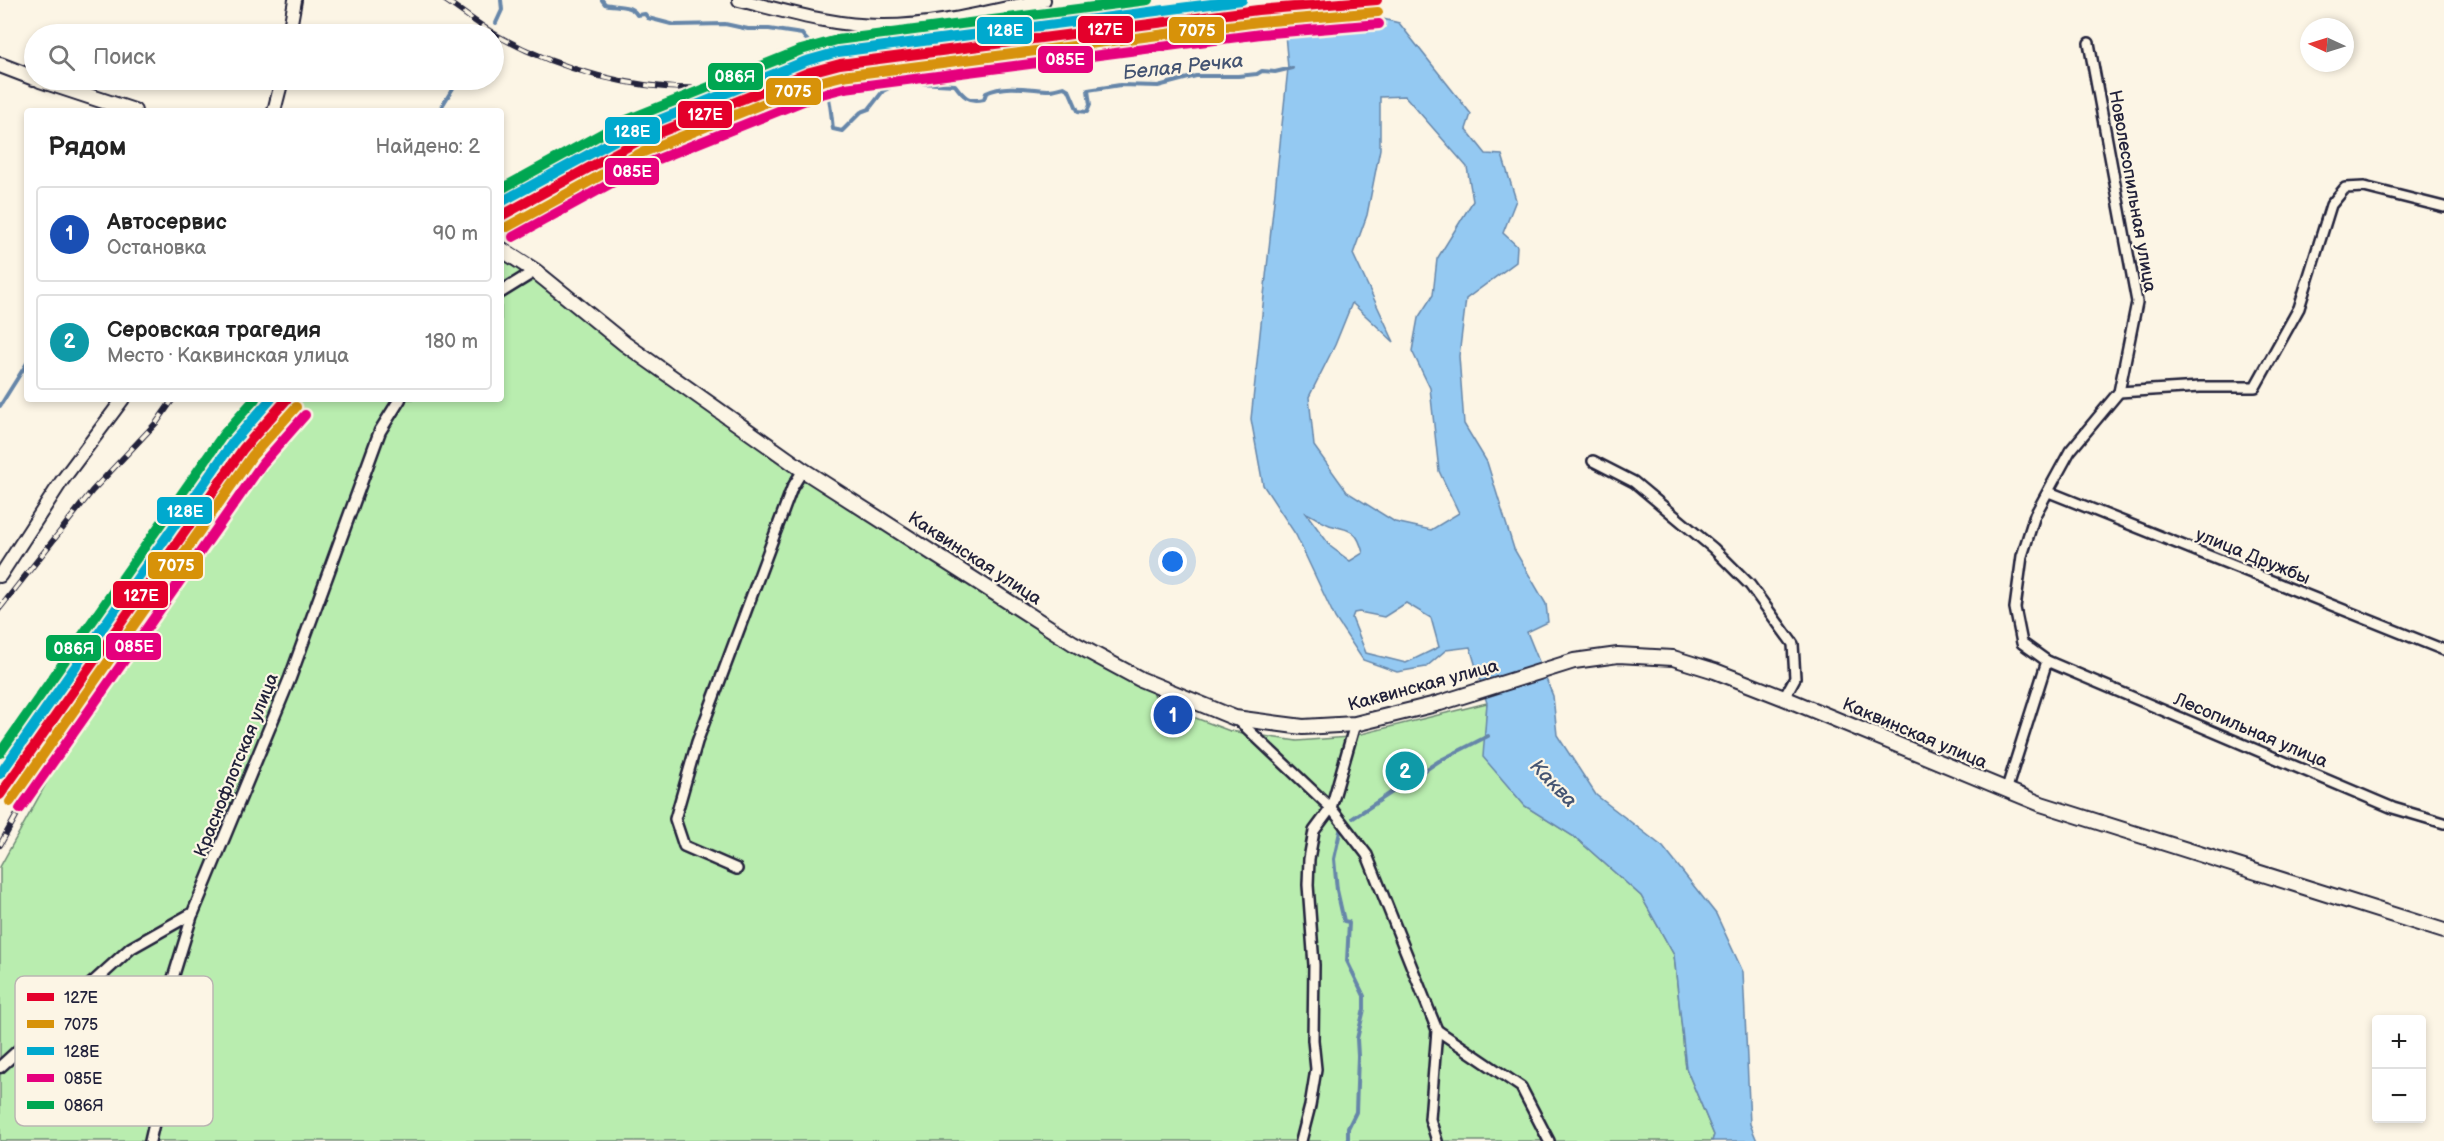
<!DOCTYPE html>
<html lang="ru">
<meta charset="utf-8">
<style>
:root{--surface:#fff;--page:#f2f2f2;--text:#222;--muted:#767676;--line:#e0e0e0;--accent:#22223b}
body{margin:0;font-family:"Balsamiq Sans",sans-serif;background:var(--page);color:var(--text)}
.controls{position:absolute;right:18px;bottom:18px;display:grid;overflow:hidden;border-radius:6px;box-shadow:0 3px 9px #0003}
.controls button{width:54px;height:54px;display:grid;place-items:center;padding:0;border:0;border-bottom:2px solid var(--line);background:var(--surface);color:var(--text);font:30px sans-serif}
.compass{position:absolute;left:2300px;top:18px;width:54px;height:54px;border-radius:50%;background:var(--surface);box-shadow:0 3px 9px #0003;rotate:274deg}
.you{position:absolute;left:1173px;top:562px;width:21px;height:21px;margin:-15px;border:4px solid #fff;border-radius:50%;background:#1a73e8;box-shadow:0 0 0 9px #1a73e833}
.badge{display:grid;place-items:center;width:39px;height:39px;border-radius:50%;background:var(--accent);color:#fff;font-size:20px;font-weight:700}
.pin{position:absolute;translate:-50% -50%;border:3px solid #fff;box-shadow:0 2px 6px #0006}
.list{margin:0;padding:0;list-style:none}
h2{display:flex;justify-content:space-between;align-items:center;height:78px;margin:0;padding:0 24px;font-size:26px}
h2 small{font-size:20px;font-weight:400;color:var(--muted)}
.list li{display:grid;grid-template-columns:39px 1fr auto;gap:18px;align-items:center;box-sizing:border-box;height:96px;margin:0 12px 12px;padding:0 12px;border:2px solid var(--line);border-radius:6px}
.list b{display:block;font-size:22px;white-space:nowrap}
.list p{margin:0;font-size:20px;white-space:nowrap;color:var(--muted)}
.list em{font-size:20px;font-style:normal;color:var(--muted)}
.icon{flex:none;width:33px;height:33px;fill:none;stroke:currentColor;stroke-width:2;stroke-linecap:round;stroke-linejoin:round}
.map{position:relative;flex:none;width:2444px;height:1141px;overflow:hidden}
.search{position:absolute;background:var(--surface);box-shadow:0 3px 9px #0003;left:24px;top:24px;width:480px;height:66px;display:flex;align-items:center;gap:15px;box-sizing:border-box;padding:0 21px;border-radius:33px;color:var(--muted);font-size:22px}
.panel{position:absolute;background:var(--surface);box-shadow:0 3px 9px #0003;left:24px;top:108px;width:480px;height:294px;border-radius:6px}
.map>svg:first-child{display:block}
.green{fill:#b9edaf;stroke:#6e8875;stroke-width:1.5}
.water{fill:#94c9f2;stroke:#6686a9;stroke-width:1.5;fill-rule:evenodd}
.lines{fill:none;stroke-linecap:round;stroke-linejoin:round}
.stream{stroke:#6686a9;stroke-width:4}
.minor-casing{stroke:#22223b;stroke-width:14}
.tertiary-casing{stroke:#22223b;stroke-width:15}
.secondary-casing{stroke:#22223b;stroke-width:16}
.primary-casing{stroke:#22223b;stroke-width:18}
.minor{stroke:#fcf5e5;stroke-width:9}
.tertiary{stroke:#fcf5e5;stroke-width:10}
.secondary{stroke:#fcf5e5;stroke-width:12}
.primary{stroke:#fcf5e5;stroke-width:14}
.rail-casing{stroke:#22223b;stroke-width:6}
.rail{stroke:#fcf5e5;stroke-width:4;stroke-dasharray:11;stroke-linecap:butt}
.rail-1-casing{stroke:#fcf5e5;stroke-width:15}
.rail-2-casing{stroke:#fcf5e5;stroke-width:15}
.rail-3-casing{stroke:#fcf5e5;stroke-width:15}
.rail-4-casing{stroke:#fcf5e5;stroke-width:15}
.rail-5-casing{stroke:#fcf5e5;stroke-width:15}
.rail-1{stroke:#e4002b;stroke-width:10}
.rail-2{stroke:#d79209;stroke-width:10}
.rail-3{stroke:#00a9ce;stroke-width:10}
.rail-4{stroke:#e5007d;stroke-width:10}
.rail-5{stroke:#00a651;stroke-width:10}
.labels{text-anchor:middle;stroke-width:4.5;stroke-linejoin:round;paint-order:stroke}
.street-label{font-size:18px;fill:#22223b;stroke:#fcf5e5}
.water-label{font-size:20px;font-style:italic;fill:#445472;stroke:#fcf5e5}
.key{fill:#fcf5e5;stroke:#bbb6b2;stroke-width:1.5}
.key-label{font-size:16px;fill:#22223b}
.line-badge{stroke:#fcf5e5;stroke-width:2}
.badge-label{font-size:16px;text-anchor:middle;font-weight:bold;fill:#fff}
</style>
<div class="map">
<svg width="2444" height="1141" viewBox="0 0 2444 1141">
<rect width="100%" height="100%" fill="#fcf5e5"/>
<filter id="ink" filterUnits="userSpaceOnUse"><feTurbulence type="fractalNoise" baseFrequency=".0167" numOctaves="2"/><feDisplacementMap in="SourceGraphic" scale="12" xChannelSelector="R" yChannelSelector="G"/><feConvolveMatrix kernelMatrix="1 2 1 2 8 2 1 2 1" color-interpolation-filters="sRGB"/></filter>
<g filter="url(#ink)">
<path class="green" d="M501,249L803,470L1140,679L1164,706L1230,731L1297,741L1349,737L1487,703L1484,757L1525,806L1576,838L1641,896L1674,955L1686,1068L1714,1135L1712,1141H0V867L151,594L202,522L298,399H501Z"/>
<path class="water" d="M1282,0H1373L1379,18L1399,23L1471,114L1466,129L1486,154L1502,155L1516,200L1503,233L1517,246L1516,262L1466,299L1459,356L1464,424L1487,462L1514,549L1546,604L1548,622L1527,632L1553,696L1557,735L1596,795L1663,847L1716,914L1743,972L1750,1124L1757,1141H1712L1714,1135L1686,1068L1674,955L1641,896L1576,838L1525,806L1483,757L1487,703L1470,647L1446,650L1426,667L1397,672L1363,660L1335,618L1296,535L1263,485L1251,419L1288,68ZM1405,96L1467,167L1473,201L1437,259L1433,295L1418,318L1412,351L1430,388L1439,471L1459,513L1431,530L1395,522L1347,492L1314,446L1309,397L1335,345L1352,303L1394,342L1353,254L1367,215L1380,149V97ZM1306,513C1314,516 1324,524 1333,526C1352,530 1358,532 1363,553L1350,561L1331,547ZM1406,603L1431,618L1439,647L1406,663L1366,653L1352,618L1354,613L1359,612L1384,617Z"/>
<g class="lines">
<g class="stream">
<path d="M602,0L605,4C616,7 631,4 637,15L645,14L648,18L675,25L725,24L748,29H769L802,34C806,41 811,42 814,48C827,74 830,101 833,129L842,131L861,112L869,109L883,91L901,82L955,85C963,96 969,103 984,99L986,93C1006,84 1028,89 1049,90C1054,90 1059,88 1064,87L1069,90L1078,111L1087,112L1090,105L1088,90L1120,85L1158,86L1196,76H1238L1257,74L1262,71L1275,72L1292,68"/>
<path d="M496,23L502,10L501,0"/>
<path d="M439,111L458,80"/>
<path d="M0,406L27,363"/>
<path d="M1353,818L1439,761L1488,736"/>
<path d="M1341,827L1334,859L1337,890L1344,921L1349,922L1347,961L1364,996V1009L1357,1039L1358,1056L1356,1112L1348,1128V1141"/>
</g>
<defs>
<g id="minor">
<path d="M2089,43L2137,302L2119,392L2070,451L2035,515L2022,556L2015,608L2022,643L2047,661L2393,808L2444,823"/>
<path d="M2119,392L2200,387H2255L2299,308L2331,205L2345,188L2364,187L2444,207"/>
<path d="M1593,461L1634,482L1713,548L1750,585L1793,644L1795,678L1784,698"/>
<path d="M2049,492L2444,650"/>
<path d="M1237,719L1331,808L1367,855L1437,1030L1430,1119L1437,1141"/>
<path d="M2006,791L2047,661"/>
<path d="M737,869L684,846L675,819L697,742L792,488L803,470"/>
<path d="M1437,1030L1521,1087L1549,1141"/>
<path d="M150,1141L162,1089L161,1044L165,1004L193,913"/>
<path d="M1301,1141L1310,1106L1316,1069L1313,1040L1314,965L1308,885L1309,859L1314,831L1331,808L1355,724"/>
</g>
<g id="tertiary">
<path d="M501,292L535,271"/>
<path d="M0,1067L131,948L193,913L290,678L380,431L400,399"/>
</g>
<g id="secondary">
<path d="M739,0C785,11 832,26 880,26C934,27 991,11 1044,0"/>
<path d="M289,34L295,0"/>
<path d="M274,111L282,80"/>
<path d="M0,576L61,482L123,399"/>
</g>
<g id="primary">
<path d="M0,65L34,78"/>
<path d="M40,80L134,111"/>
<path d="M501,249L535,271L625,344L803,470L1073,643L1140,679L1235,718L1303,727L1355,724L1440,703L1574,661L1618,655L1673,658L1715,671L1784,698L2041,804L2444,931"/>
</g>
</defs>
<use href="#minor" class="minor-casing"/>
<use href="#tertiary" class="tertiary-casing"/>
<use href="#secondary" class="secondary-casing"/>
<use href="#primary" class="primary-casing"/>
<use href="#minor" class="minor"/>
<use href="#tertiary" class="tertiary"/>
<use href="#secondary" class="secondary"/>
<use href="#primary" class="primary"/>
<defs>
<g id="rail">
<path d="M445,0C463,12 480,26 498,36C560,70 635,91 706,88C741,86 775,78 810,72"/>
<path d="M0,608L92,491L157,422L173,399"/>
<path d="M0,845L31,789"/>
</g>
</defs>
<use href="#rail" class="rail-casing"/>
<use href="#rail" class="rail"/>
<defs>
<g id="rail-1">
<path d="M501,216L636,142L810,72L840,64L1258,10L1377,0"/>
<path d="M0,795L243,449L287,399"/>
</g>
<g id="rail-2">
<path d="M507,227L641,153L814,83L842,76L1259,22L1378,12"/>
<path d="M10,802L252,456L296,407"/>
</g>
<g id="rail-3">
<path d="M501,202L632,131L806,61L838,52L1242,0"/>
<path d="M0,774L233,442L271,399"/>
</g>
<g id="rail-4">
<path d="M513,237L646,164L818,95L845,88L1261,34L1379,24"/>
<path d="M20,809L262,464L305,415"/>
</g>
<g id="rail-5">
<path d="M501,189L627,120L801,50L837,40L1148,0"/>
<path d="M0,753L223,435L255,399"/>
</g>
</defs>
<use href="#rail-1" class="rail-1-casing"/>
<use href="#rail-2" class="rail-2-casing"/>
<use href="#rail-3" class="rail-3-casing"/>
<use href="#rail-4" class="rail-4-casing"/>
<use href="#rail-5" class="rail-5-casing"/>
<use href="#rail-1" class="rail-1"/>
<use href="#rail-2" class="rail-2"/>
<use href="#rail-3" class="rail-3"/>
<use href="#rail-4" class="rail-4"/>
<use href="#rail-5" class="rail-5"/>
</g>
</g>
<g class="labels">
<g class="street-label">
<text transform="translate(2133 191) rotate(80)" y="6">Новолесопильная улица</text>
<text transform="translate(2253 556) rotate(22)" y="6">улица Дружбы</text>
<text transform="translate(975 558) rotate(33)" y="6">Каквинская улица</text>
<text transform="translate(1423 685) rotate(-15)" y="6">Каквинская улица</text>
<text transform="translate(2251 730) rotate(23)" y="6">Лесопильная улица</text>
<text transform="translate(1915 733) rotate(23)" y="6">Каквинская улица</text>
<text transform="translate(236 765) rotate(-68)" y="6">Краснофлотская улица</text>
</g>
<g class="water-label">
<text transform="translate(1183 66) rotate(-6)" y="7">Белая Речка</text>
<text transform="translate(1554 783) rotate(46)" y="7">Каква</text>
</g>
</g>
<rect x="15" y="976" width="198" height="150" rx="9" class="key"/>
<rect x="27" y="993" width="27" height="8" fill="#e4002b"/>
<rect x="27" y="1020" width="27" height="8" fill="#d79209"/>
<rect x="27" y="1047" width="27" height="8" fill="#00a9ce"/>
<rect x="27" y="1074" width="27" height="8" fill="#e5007d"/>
<rect x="27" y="1101" width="27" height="8" fill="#00a651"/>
<g class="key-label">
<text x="64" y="1003">127Е</text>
<text x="64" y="1030">7075</text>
<text x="64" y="1057">128Е</text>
<text x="64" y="1084">085Е</text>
<text x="64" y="1111">086Я</text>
</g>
<g class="line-badge">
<rect x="1077" y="15" width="57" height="29" rx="6" fill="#e4002b"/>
<rect x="1168" y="16" width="57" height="28" rx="6" fill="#d79209"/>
<rect x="976" y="16" width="57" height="29" rx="6" fill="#00a9ce"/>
<rect x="1037" y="45" width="57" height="29" rx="6" fill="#e5007d"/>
<rect x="707" y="62" width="57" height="29" rx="6" fill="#00a651"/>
<rect x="765" y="77" width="57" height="29" rx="6" fill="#d79209"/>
<rect x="677" y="100" width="56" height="29" rx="6" fill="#e4002b"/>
<rect x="604" y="116" width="57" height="29" rx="6" fill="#00a9ce"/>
<rect x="604" y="157" width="56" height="29" rx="6" fill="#e5007d"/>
<rect x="156" y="496" width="57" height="29" rx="6" fill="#00a9ce"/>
<rect x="147" y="551" width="57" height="29" rx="6" fill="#d79209"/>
<rect x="112" y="580" width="57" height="29" rx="6" fill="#e4002b"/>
<rect x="105" y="632" width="57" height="29" rx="6" fill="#e5007d"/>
<rect x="45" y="634" width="57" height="28" rx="6" fill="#00a651"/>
</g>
<g class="badge-label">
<text x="1105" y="35">127Е</text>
<text x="1197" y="36">7075</text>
<text x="1005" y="36">128Е</text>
<text x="1065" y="65">085Е</text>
<text x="735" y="82">086Я</text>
<text x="793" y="97">7075</text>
<text x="705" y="120">127Е</text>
<text x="632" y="137">128Е</text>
<text x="632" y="177">085Е</text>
<text x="185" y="517">128Е</text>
<text x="176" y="571">7075</text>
<text x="141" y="601">127Е</text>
<text x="134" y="652">085Е</text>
<text x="74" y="654">086Я</text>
</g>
</svg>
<div class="controls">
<button>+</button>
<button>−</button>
</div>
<svg class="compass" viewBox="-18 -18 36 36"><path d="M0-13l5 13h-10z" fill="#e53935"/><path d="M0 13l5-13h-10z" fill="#767676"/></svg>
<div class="you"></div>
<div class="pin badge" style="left:1173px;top:715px;background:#1a4fb4">1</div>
<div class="pin badge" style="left:1405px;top:771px;background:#0f9aa8">2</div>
<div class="search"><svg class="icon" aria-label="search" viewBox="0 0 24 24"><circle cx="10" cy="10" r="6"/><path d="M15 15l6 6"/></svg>Поиск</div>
<section class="panel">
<h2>Рядом<small>Найдено: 2</small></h2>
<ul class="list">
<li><span class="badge" style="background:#1a4fb4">1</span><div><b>Автосервис</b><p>Остановка</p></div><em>90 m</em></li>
<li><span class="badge" style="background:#0f9aa8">2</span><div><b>Серовская трагедия</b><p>Место · Каквинская улица</p></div><em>180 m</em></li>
</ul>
</section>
</div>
